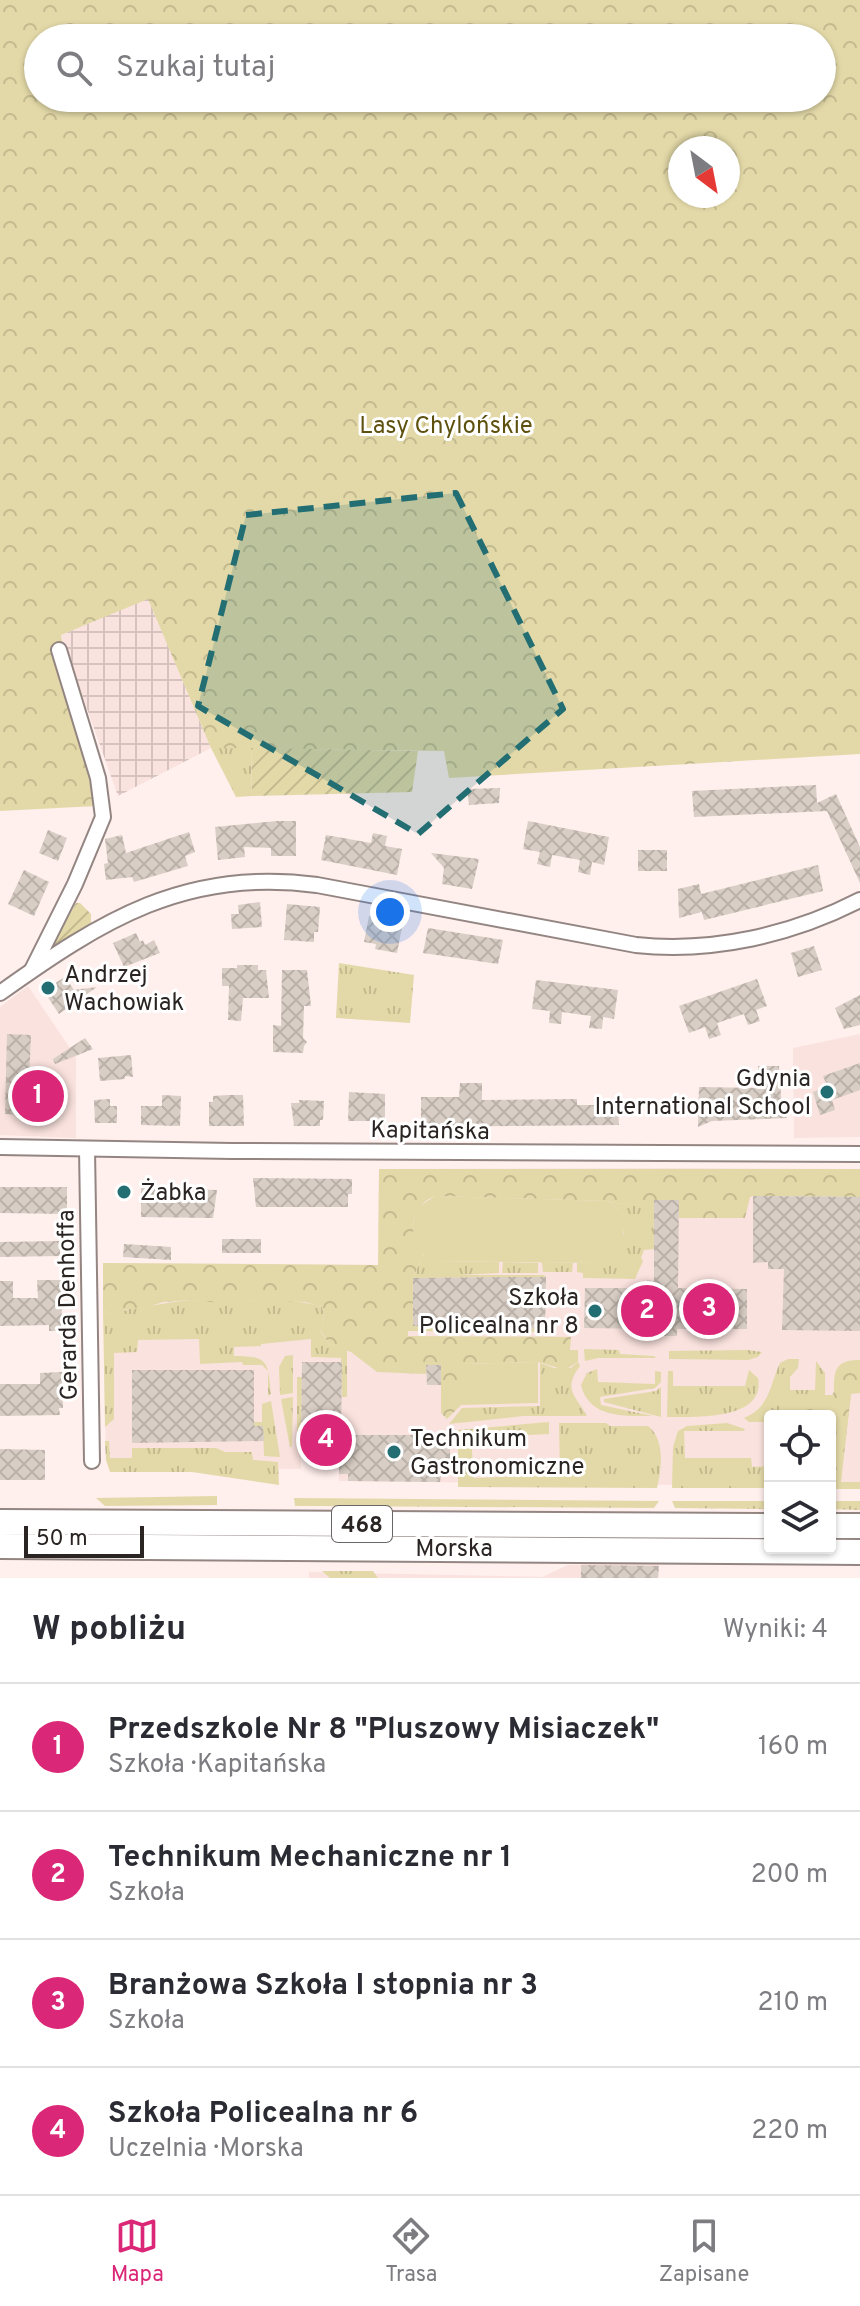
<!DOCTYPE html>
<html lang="pl">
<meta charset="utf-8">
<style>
:root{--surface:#fff;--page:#f2f2f3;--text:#2b2b33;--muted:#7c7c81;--line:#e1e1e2;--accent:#db2777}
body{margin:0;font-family:Overpass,sans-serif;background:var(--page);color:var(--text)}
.controls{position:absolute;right:24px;bottom:24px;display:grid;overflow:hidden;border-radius:8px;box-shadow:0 2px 6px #0004}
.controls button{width:72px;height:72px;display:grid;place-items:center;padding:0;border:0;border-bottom:2px solid var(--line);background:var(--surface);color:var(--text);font:40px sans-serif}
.compass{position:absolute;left:668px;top:136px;width:72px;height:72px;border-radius:50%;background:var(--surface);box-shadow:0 2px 6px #0004;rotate:148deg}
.scale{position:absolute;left:24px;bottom:20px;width:120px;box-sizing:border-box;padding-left:8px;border:4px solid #2a2423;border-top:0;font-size:22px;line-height:28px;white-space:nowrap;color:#2a2423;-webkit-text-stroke:6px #fff;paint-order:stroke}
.you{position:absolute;left:390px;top:912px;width:28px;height:28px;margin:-20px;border:6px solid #fff;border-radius:50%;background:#1a73e8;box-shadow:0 0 0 12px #1a73e833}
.badge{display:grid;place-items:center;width:52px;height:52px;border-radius:50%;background:var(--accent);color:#fff;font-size:26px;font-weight:700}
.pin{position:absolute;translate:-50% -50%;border:4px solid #fff;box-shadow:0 2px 8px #0006}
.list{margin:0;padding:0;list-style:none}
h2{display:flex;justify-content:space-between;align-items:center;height:104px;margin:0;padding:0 32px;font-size:34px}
h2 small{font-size:26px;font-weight:400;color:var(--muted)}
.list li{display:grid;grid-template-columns:52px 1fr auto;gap:24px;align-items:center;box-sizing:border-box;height:128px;padding:0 32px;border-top:2px solid var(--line)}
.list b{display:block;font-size:30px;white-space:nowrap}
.list p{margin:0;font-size:26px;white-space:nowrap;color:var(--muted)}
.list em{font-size:26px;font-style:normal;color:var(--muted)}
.icon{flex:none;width:44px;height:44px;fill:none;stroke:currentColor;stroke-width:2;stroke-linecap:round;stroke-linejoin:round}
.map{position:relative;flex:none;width:860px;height:1578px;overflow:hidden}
.search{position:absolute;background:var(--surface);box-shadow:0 2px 6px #0004;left:24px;right:24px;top:24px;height:88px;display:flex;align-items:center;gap:20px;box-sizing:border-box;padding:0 28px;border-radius:44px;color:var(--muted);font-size:30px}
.sheet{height:616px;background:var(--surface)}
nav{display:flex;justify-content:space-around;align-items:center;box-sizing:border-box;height:112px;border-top:2px solid var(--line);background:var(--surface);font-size:22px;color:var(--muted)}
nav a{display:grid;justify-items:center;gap:4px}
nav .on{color:var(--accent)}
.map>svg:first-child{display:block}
.built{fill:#fae2de}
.industrial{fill:url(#industrial-grid)}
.grass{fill:url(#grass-tufts)}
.forest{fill:url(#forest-crowns);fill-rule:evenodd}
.garden{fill:url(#garden-furrows)}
.pitch{fill:#e3d9a8}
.building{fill:url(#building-cross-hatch)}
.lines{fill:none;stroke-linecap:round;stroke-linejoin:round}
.minor-casing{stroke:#938582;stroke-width:18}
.primary-casing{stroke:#938582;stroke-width:28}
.minor{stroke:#fff;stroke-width:14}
.primary{stroke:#fff;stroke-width:24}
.marked{fill:#226e73;fill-opacity:0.2;stroke:#226e73;stroke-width:6;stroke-dasharray:16 10;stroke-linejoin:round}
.poi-dot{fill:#226e73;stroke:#fff;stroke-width:3}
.labels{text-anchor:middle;stroke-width:6;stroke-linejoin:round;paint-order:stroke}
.shield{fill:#fff;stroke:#6a6665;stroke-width:2}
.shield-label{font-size:22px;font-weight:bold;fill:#2a2423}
.park-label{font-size:24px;fill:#5e510f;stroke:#fff}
.poi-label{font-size:24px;fill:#2a2423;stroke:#fff;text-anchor:start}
.street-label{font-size:24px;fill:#2a2423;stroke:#fff}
</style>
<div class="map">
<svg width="860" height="1578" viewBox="0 0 860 1578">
<defs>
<pattern id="industrial-grid" width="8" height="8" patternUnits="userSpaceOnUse" patternTransform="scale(2)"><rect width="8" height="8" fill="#fae2de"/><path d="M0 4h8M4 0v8" fill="none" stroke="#d6c2be"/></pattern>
<pattern id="grass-tufts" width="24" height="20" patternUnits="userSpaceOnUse" patternTransform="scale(2)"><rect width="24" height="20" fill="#e3d9a8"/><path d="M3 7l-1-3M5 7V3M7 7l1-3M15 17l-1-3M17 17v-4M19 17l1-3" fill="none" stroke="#c3ba90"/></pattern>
<pattern id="forest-crowns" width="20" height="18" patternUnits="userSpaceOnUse" patternTransform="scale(2)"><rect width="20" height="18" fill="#e3d9a8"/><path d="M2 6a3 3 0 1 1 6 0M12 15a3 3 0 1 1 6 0" fill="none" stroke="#c3ba90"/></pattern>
<pattern id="garden-furrows" width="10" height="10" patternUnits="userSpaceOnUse" patternTransform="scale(2)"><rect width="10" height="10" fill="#e3d9a8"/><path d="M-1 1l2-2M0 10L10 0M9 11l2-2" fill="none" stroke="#c3ba90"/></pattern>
<pattern id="building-cross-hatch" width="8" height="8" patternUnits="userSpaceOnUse" patternTransform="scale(2)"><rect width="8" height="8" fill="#d9cec5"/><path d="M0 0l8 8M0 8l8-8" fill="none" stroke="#bab1a9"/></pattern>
</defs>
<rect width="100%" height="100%" fill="#ffefed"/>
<g class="built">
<path d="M28,986L76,1057V1138L0,1135V1007Z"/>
<path d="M860,1034V1137L794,1138L793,1048Z"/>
<path d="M687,1168L860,1169V1487L830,1486V1416H770V1486L339,1481L338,1455H301V1469L111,1468L106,1460L103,1263L378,1265L379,1169Z"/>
<path d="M581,1562L659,1563L658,1578H309V1572L542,1577L568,1565H581Z"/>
</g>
<path class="industrial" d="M148,598L211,748L118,796L61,635Z"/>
<g class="grass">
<path d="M211,748H251L252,796L236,797Z"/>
<path d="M339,963L414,975L410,1023L336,1018Z"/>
<path d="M655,1200L654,1249L644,1250L641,1258L643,1261L635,1279L583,1278V1273L577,1272V1263H595L624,1234L621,1212L608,1201L620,1204Z"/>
<path d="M423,1255L434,1261L499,1262V1273L460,1275H544L546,1277L413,1278Z"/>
<path d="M503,1262L538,1263V1273H502Z"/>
<path d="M542,1262L573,1263L572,1272H543Z"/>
<path d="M191,1300C234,1304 280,1294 322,1307L324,1316L321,1332L329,1344L347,1350V1397H342L341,1358L311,1357V1339L261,1344V1346L234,1347V1356C268,1356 268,1361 271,1394L268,1396V1371L262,1365H243L242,1362L200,1364L199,1339L138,1340L137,1352L114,1353V1419L105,1427L103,1309L112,1316C119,1315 123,1310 130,1309C150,1306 170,1302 191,1300Z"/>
<path d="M584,1349L619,1350L620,1354L654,1356L656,1358H598L585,1361Z"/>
<path d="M748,1350L762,1352L758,1357L748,1360L669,1359V1351Z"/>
<path d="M293,1355V1393L280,1395L279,1367L285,1356Z"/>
<path d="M799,1359L798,1368L790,1377V1390H815L816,1361L825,1373V1395H834C834,1372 833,1360 860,1360V1376H853L841,1482H860V1489H830V1416H770V1422H749L744,1418C770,1408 770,1384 780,1363L788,1359Z"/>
<path d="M578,1362L580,1366C562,1390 576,1396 587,1416H524L449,1424L462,1408L540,1406V1363L554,1368H571Z"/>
<path d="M597,1369L598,1382L655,1384V1371L661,1372V1382L655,1388L600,1397L601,1405L653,1416C626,1416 589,1419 581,1385L587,1373Z"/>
<path d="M749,1370L758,1378C766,1421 694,1417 667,1417L668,1371H673V1386H745Z"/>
<path d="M297,1377H302L301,1442L297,1443Z"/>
<path d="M661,1387V1417L604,1402V1399L656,1391Z"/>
<path d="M293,1397L292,1447H290L281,1399Z"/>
<path d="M271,1401L280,1457L264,1456L263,1426H254V1422H262V1404Z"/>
<path d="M549,1422V1434L471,1438L474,1478L560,1475L559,1423H606L610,1426H648C665,1439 662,1468 657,1488L458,1487V1430Z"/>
<path d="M727,1423L745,1429L744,1431H684L685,1458H751L752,1467L770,1466V1488H672L673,1447L678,1431L687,1426Z"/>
<path d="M105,1441H109L110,1458H132V1448H216L225,1452H252L253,1460L278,1462L279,1485L192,1472H110L106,1460Z"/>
<path d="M217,1496V1505L105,1506L96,1498Z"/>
<path d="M294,1498L659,1501L654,1508L324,1506H295Z"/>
<path d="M672,1501H770V1509L675,1508Z"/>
<path d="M830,1501H860V1510L830,1509Z"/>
<path d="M322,1571H373L378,1578H330Z"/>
</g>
<g class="forest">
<path d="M0,0H860V754L449,778L444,751L211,748L148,599L61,635L96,806L0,811ZM38,38H822V98H38ZM680,148H728V196H680Z"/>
<path d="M379,1169H860V1197L753,1196L750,1197L745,1218H679L678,1200L620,1204L608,1201L435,1196C408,1207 409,1233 423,1255L413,1278V1326L545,1329V1332L408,1331V1336L571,1337L570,1350H578V1362L565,1370L538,1362L461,1364V1405L447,1419L441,1413V1365H426V1374L377,1372L351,1352L329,1344L321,1331L324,1316L322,1307L305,1302L261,1300L220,1303L191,1300L163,1302L141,1309H127L118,1315L112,1316L103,1309V1263L378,1265Z"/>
<path d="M845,1371L860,1376V1393L851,1394L840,1487L834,1486L835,1472L830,1462V1416H779L778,1414L781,1403C798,1396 814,1409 831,1399L840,1375Z"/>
</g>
<g class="garden">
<path d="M251,748L418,751L412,792L252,796Z"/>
<path d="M76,903H80L91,914V923L54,947L52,945Z"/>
</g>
<g class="pitch">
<path d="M435,1196L608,1201L621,1212C629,1237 619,1255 595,1263L434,1261C411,1253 410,1227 417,1208Z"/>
<path d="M538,1362V1403L461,1405V1364Z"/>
</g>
<g class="building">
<path d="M816,785L817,803L836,794L860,847V883L827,811L694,817L692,791Z"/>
<path d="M500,788L499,803L469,805L467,789Z"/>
<path d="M277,821H296V856H271V848L244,847L245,857L218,860L215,827Z"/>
<path d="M528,821L609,837L604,865L592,862L590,875L578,872L580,860L552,855L550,867L537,864L540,852L523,849Z"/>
<path d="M48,830L67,838L58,861L39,853Z"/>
<path d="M189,832L195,852L185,856L188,866L134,882L132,877L106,880L104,864L108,863L105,839L122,835L126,853Z"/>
<path d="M373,833L387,836L385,846L402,849L397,875L321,860L326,835L371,843Z"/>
<rect x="638" y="850" width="29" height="21"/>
<path d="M431,853L479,859L472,889L442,884L444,868Z"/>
<path d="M818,865L823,891L704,920L702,912L679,918L678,889L699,884L701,894Z"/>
<path d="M24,870L49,882L34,916L8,904Z"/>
<path d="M260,902L262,927L232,929L231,914H239L238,905Z"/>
<path d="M287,904L320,907L318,932H314V942L284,940Z"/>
<path d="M369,916L396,921V926L402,927L397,953L375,949L376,944L364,942Z"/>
<path d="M428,928L503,940L498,964L423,953Z"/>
<path d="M136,933L140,942L143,940L145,945L154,940L160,953L124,967L113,943Z"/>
<path d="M814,946L822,970L798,977L791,953Z"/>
<path d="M237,965H258V970H266L269,998H243L241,1021L228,1020L229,986H222V968H237Z"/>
<path d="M282,970H307L311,1006H304L303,1038L307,1042L304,1046L303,1053L273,1052V1025L281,1026Z"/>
<path d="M65,977L74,990L97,987L59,1014L47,996L50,994L46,989Z"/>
<path d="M757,979L767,1006L756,1010L760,1021L748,1025L744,1014L717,1023L721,1035L709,1039L705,1027L689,1033L679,1006Z"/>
<path d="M536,980L618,990L614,1019L603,1017L602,1029L589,1028L591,1016L562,1012L561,1024L549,1023L550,1011L532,1009Z"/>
<path d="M860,995V1025L844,1029L835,1008Z"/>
<path d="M7,1034L31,1035L29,1082H38L37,1116L5,1114Z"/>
<path d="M85,1038L93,1049L55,1064L53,1059Z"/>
<path d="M131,1055L133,1077L125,1076V1079L100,1081L98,1058Z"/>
<path d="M860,1063V1090L832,1100L835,1110L820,1115L813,1092L822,1089L821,1085L826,1083L823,1076Z"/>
<path d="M758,1066H779L782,1110L787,1118L712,1121L698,1127L699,1087L759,1088Z"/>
<path d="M460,1083H482V1100L577,1099V1105H618L619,1125L421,1127V1097H459Z"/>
<path d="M349,1092L385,1094V1121H348Z"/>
<path d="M162,1095L181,1096L180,1126L141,1125V1106H162Z"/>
<path d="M227,1095H243L244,1126H209V1102H213V1096Z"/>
<path d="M110,1099V1106H117V1123H95L94,1100Z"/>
<path d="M299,1100L324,1101L323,1120H320V1126H294L291,1103H299Z"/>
<path d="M253,1178L352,1179V1194H348V1207H256Z"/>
<path d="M0,1187H67V1214L0,1213Z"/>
<path d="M141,1188L217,1190L213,1218L141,1217Z"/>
<path d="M753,1196L860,1197V1331L782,1330L784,1269H768V1262L753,1263Z"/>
<path d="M654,1200H679L678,1288L747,1289V1329H677V1336H653V1329L584,1328L585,1288H647V1280L654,1281Z"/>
<rect x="222" y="1239" width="39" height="14"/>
<path d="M60,1241V1256L0,1257V1242Z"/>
<path d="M124,1244L171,1247V1260L123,1257Z"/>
<path d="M511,1277H546L545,1329L413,1326V1278Z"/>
<path d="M37,1280H61L62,1331H49V1325L0,1326V1281H13V1298H38Z"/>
<path d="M302,1362H342L341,1435H450V1475H441L440,1482L348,1481V1474H339V1454L301,1455Z"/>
<path d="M426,1365H441V1385H427Z"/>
<path d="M132,1370H254V1426H263L264,1441L132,1443Z"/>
<path d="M62,1372L63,1408H59L60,1415L0,1416V1384H40V1373Z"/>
<path d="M0,1449L45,1450V1480H0Z"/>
<path d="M581,1565L659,1566L658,1578H581Z"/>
</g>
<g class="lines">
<defs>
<g id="minor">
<path d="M32,970L75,884L103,817L98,778L59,650"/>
<path d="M0,993C101,921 186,867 317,885L636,945C713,953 792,935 860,900"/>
<path d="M0,1147L232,1151L860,1154"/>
<path d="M87,1149L92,1461"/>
</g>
<g id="primary">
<path d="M0,1522L770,1526"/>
<path d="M830,1526H860"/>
<path d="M0,1546L860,1552"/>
</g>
</defs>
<use href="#minor" class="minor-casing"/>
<use href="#primary" class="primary-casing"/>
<use href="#minor" class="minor"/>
<use href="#primary" class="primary"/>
</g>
<path class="marked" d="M456,493L563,709L418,834L198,706L246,515Z"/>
<g class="poi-dot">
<circle cx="48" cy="988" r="8"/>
<circle cx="827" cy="1092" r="8"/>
<circle cx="124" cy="1192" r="8"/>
<circle cx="595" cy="1311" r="8"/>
<circle cx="394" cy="1452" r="8"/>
</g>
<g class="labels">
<rect class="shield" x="332" y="1506" width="60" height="36" rx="6"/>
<g class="shield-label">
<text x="362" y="1532">468</text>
</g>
<g class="park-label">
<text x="446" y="433">Lasy Chylońskie</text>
</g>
<g class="poi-label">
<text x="64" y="982">Andrzej<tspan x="64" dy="28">Wachowiak</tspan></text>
<text x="811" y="1086" text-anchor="end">Gdynia<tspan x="811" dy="28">International School</tspan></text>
<text x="140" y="1200">Żabka</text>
<text x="579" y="1305" text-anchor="end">Szkoła<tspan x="579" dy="28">Policealna nr 8</tspan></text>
<text x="410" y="1446">Technikum<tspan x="410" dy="28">Gastronomiczne</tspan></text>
</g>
<g class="street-label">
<text transform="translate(430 1130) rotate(1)" y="8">Kapitańska</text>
<text transform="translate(67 1305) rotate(-91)" y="8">Gerarda Denhoffa</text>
<text x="454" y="1556">Morska</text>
</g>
</g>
</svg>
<div class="controls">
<button><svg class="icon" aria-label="locate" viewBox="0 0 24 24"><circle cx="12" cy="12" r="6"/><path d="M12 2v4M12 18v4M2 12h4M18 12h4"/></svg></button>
<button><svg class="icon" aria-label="layers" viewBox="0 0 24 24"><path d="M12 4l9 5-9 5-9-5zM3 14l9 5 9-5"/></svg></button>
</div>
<svg class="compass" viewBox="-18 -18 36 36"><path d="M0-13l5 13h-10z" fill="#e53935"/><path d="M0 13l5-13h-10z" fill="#7c7c81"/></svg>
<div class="scale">50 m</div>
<div class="you"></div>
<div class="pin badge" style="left:38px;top:1096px">1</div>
<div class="pin badge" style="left:647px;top:1311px">2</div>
<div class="pin badge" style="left:709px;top:1309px">3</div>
<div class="pin badge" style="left:326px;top:1440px">4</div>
<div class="search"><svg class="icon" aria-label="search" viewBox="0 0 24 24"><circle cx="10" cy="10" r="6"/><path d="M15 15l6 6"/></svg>Szukaj tutaj</div>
</div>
<section class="sheet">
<h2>W pobliżu<small>Wyniki: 4</small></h2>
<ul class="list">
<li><span class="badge">1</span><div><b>Przedszkole Nr 8 &quot;Pluszowy Misiaczek&quot;</b><p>Szkoła · Kapitańska</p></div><em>160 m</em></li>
<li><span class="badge">2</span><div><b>Technikum Mechaniczne nr 1</b><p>Szkoła</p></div><em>200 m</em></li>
<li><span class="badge">3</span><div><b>Branżowa Szkoła I stopnia nr 3</b><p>Szkoła</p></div><em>210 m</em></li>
<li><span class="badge">4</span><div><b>Szkoła Policealna nr 6</b><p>Uczelnia · Morska</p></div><em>220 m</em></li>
</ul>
</section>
<nav>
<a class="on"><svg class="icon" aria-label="map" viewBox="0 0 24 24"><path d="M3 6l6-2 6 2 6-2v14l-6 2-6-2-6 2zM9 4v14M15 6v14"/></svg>Mapa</a>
<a><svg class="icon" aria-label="directions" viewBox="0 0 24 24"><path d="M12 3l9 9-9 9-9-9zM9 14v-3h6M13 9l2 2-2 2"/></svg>Trasa</a>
<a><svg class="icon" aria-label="saved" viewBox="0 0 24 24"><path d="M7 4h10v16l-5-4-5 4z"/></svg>Zapisane</a>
</nav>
